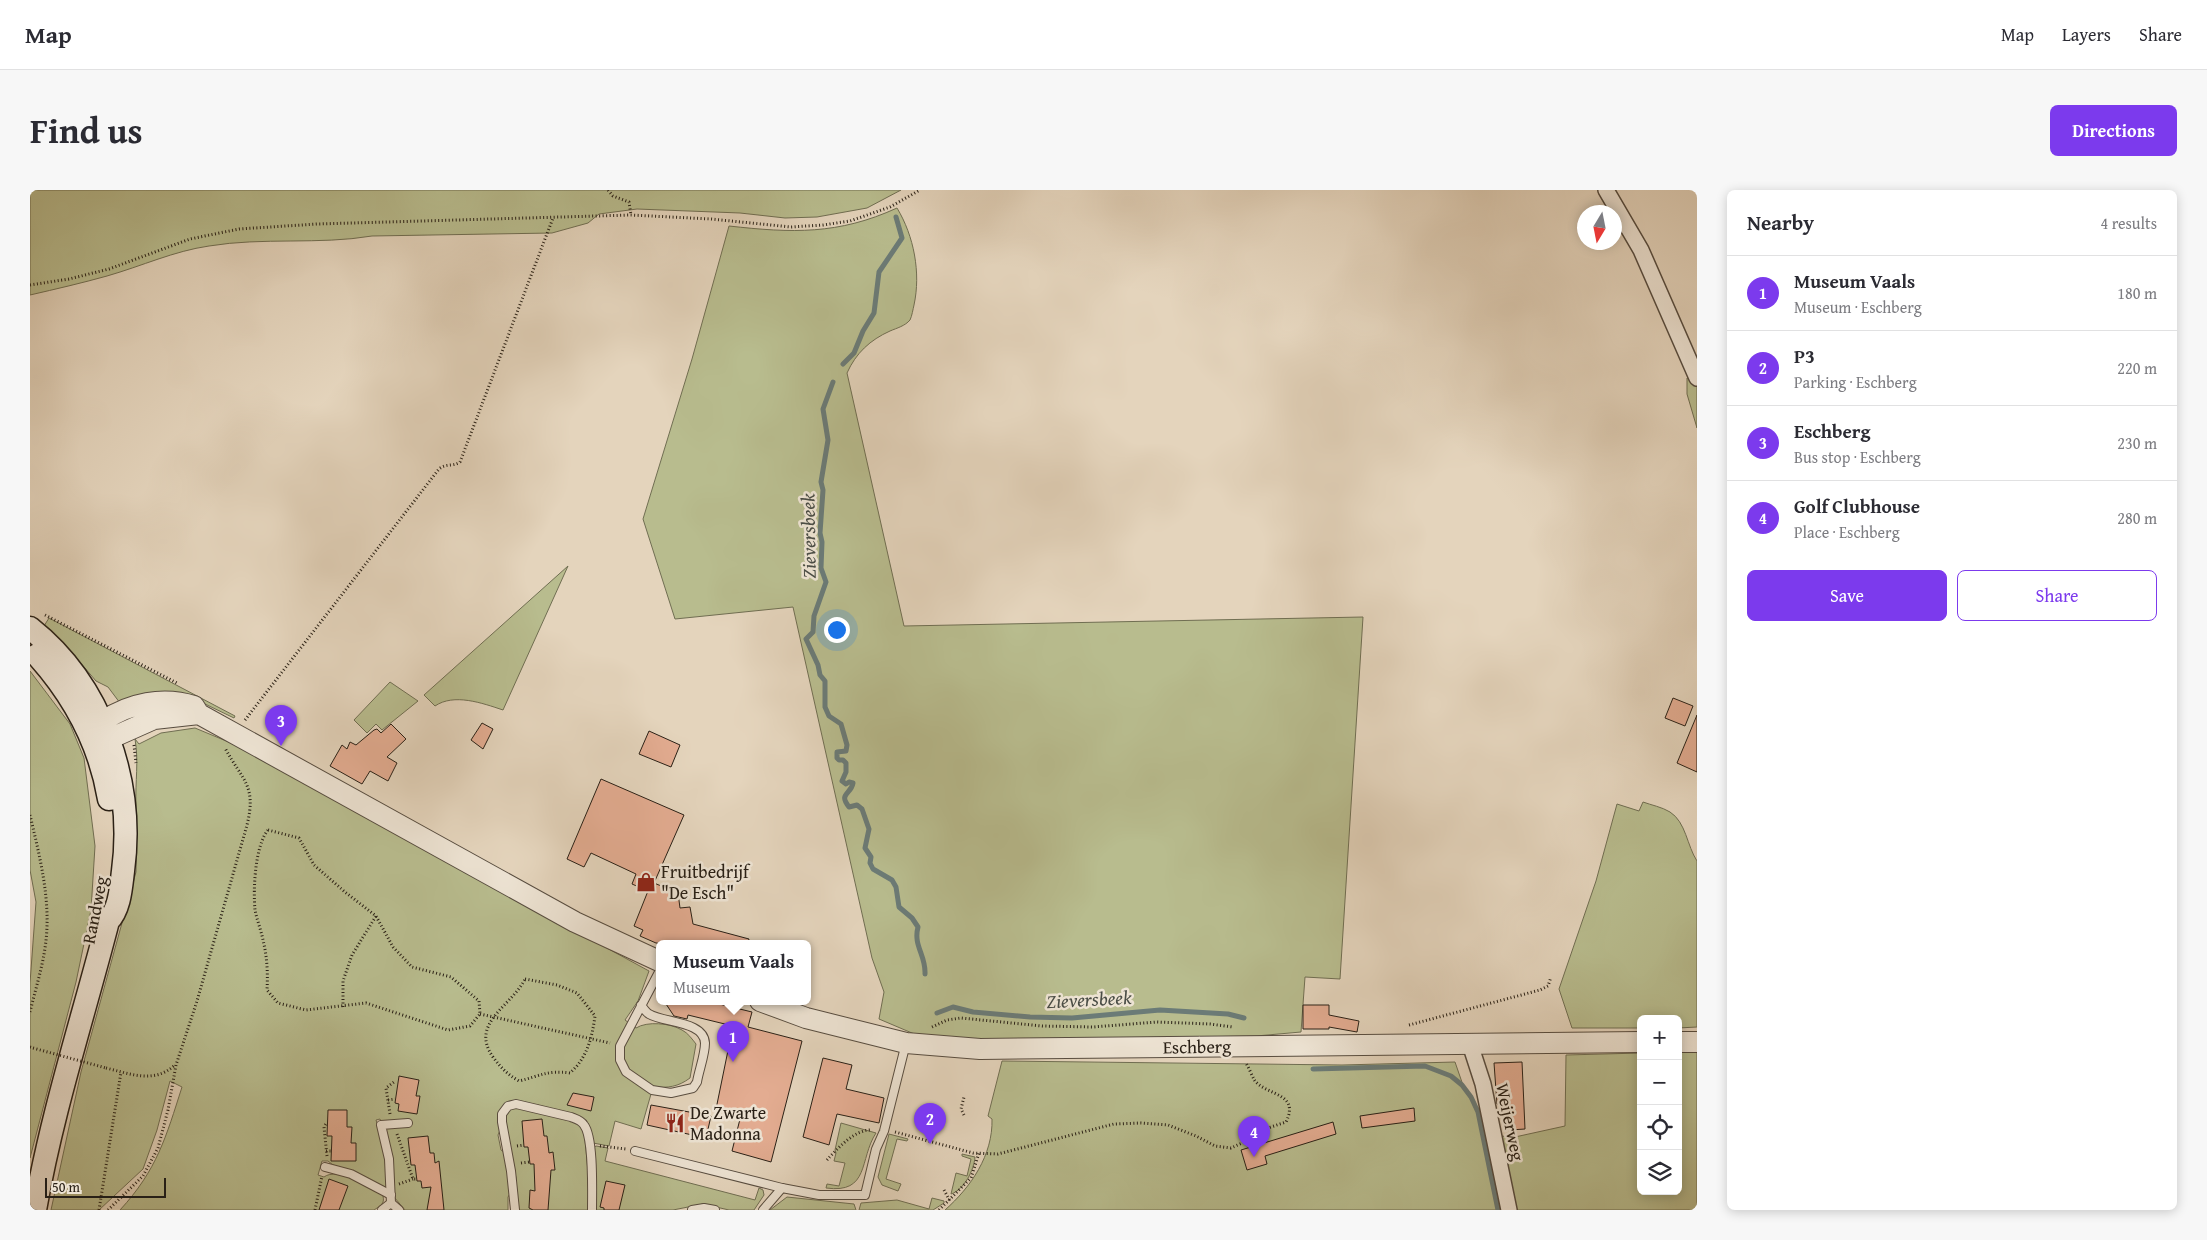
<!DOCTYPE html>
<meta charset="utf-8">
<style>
:root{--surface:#fff;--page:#f7f7f7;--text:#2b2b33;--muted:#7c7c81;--line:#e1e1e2;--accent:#7c3aed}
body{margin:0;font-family:"Gentium Book Plus",serif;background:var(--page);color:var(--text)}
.controls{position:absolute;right:15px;bottom:15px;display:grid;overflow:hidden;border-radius:8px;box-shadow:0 2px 12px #0003}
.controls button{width:45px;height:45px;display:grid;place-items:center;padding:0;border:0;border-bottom:1px solid var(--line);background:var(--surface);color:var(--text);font:25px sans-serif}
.compass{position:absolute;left:1547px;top:15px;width:45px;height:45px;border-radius:50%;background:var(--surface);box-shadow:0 2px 12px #0003;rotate:190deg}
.scale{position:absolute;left:15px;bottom:12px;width:121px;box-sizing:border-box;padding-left:5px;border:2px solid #292016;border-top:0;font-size:14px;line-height:18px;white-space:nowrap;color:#292016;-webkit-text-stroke:4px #ede3d3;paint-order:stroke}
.you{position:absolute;left:806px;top:439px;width:18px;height:18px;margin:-12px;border:4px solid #fff;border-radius:50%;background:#1a73e8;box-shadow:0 0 0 8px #1a73e833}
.badge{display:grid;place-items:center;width:32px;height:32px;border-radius:50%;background:var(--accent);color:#fff;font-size:16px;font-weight:700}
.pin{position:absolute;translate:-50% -41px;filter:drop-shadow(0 1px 2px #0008)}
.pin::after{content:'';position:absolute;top:26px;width:18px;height:15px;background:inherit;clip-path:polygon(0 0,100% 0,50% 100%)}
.popup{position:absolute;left:626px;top:750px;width:155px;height:65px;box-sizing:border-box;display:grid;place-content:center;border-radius:8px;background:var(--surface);filter:drop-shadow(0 1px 4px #0005);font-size:16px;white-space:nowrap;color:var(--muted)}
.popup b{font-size:19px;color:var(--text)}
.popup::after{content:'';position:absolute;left:50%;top:100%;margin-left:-10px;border:10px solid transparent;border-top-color:var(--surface)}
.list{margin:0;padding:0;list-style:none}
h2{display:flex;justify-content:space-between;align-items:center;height:65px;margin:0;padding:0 20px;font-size:21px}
h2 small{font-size:16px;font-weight:400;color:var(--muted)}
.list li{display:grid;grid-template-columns:32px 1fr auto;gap:15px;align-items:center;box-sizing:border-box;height:75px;padding:0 20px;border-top:1px solid var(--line)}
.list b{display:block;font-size:19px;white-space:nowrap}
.list p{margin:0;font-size:16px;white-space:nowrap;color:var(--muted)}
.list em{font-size:16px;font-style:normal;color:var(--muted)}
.actions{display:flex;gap:10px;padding:15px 20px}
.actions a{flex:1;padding:11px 0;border:1px solid var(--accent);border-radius:8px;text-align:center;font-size:18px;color:var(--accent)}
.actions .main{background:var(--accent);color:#fff}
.icon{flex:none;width:28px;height:28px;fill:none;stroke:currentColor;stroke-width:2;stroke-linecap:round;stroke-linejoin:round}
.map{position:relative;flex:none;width:1667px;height:1020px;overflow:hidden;border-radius:8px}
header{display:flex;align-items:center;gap:30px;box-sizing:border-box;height:70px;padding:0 25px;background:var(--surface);border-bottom:1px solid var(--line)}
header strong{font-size:24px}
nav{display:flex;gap:28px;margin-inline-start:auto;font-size:18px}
.intro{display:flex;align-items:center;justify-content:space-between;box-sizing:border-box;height:120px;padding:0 30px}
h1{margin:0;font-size:35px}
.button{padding:12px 22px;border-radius:8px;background:var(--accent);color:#fff;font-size:18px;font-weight:700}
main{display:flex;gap:30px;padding:0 30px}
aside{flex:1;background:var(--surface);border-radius:8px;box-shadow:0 2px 12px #0003}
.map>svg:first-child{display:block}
.green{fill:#b8bc8e;stroke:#706e52}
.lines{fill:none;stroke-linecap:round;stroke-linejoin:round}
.stream{stroke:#6b7b77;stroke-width:5}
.building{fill:#e3ac91;stroke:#292016}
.service-casing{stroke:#584d40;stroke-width:10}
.minor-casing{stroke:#584d40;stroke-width:18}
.tertiary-casing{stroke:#584d40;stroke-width:22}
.secondary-casing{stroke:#292016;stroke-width:25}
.path{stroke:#292016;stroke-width:3;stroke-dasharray:1 2.5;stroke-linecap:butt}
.service{stroke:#ede3d3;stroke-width:8}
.minor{stroke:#ede3d3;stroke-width:15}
.tertiary{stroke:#ede3d3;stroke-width:20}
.secondary{stroke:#ede3d3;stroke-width:22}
.path-bridge{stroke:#292016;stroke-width:3;stroke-dasharray:1 2.5;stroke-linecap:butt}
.labels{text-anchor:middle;stroke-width:5;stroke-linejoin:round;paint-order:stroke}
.poi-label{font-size:18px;fill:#292016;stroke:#ede3d3;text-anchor:start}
.street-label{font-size:18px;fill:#292016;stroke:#ede3d3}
.water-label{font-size:19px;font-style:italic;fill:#4a4d46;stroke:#ede3d3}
</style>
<header>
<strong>Map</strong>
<nav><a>Map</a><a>Layers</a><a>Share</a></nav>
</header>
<div class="intro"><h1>Find us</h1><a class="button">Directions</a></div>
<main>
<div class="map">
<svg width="1667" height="1020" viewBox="0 0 1667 1020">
<rect width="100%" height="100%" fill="#e4d4bc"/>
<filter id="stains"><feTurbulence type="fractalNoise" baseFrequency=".004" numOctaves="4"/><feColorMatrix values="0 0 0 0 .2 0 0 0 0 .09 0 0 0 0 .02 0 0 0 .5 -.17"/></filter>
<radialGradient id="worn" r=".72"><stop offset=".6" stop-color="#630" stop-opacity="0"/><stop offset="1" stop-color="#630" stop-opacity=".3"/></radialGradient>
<g class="green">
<path d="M0,0H871L837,18L787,27L755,28L710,23L607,19L569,24L558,33L522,43L342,46C289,55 233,47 179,56C144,61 112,76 77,86C52,93 26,99 0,105Z"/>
<path d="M867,18C884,46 891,83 884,115C883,119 882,126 880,130C875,136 867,138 860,141C840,150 826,163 817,183L874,436L1333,427L1310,789L1275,787L1271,842L1226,846L967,850L889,846L849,829L854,802L842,768L763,417L645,429L613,329L662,169L699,36C762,43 808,45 867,18Z"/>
<path d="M1667,186V238L1657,204V188Z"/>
<path d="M538,376L473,520C452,513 424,503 405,516L394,505Z"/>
<path d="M19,428L205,526L204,528L173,513H90L78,497L66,491L36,456L14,436Z"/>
<path d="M0,481L40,534L54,568L65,656L61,720L46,792L0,968V793L6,712L0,680Z"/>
<path d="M360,492L388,511L352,540L346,534L337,543L324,530Z"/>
<path d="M165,538L201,553L619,781L608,811L595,830L606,838C617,831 640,833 652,840C658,843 662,849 666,854L660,888C648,897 638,898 623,897L611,939L585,931L579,956L563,953L559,936L555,930L508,915L482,911L468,945L471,960L475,963L481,1002L478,1007V1020H375L364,1007L356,944L350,929L346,930C352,952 360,975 357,998L303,975L298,971H292L288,985L294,987C307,977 343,995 353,1006C355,1014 350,1016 344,1020H90C127,980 136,947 152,897L140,891L127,940L113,979L69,1020H21L51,882L106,682C107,659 106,637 106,615C105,591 109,572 105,549L109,554L131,543Z"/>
<path d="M1613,612C1621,615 1632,617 1640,622C1656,632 1657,656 1667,671V837L1648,838V829H1611V838H1542L1529,799L1566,691L1587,614L1609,621Z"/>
<path d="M1648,862H1667V1020H915C941,997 963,965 962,929L958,926L972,871L1312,875L1425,872L1435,901L1470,946L1485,947L1535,936L1536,865L1611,863V1001H1648Z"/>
<path d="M485,917L547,932L554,939L559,992V1020H488L486,988L476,936V925L480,919Z"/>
<path d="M811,933L846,943C829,969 840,1004 796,998L797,994L809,996L815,973L804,971L806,963L805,960Z"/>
<path d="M859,944L878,949L877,951L867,949L856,989L871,994L868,1001L852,995L848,987Z"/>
<path d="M566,956L578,958L575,971L725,1010L729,998L733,1000L734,1005L724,1020H699L673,1014L643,1020H565L563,958Z"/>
<path d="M932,964L945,967C944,980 934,1000 921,1004L926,983L937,986L941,969L932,966Z"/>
<path d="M757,1007L824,1014L826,1020H740Z"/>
<path d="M902,1008L914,1011V1013L903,1020H829L831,1013L867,1010L899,1019Z"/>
</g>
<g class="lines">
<g class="stream">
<path d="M813,174L824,163L833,141L844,123L849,82L872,48L866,27"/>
<path d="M803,192L793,219L798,250L791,292L793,300L790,343L792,352L791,378L796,392L784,426L783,442L776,449L788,475L790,485L795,491V517L799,526L811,534L817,555L816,561L807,562V568L809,570H813L816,573V582L812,591L816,594L819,592L823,593C821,605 808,603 819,617L827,615L832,619L839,639L835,658L841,667L840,673L843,679L862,690L866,697L869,717L882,728L888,737C883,756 896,765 895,784"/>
<path d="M907,823L923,817L943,822L1000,827L1042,828L1130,820L1198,824L1214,828"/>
<path d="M1283,879L1395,876L1421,886L1432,895L1441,907L1448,922L1468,1020"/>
</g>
</g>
<g class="building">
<path d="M1643,508L1663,516L1655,536L1635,528Z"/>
<path d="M1667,525V582L1647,573Z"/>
<path d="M452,533L463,539L453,559L441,550Z"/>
<path d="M361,534L376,549L357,567L367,573L358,591L340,581L332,594L300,576L312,555L317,559L320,552L326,555L344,540L347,539L351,543Z"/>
<path d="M619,541L650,555L641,577L609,564Z"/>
<path d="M571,589L654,625L624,693L648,703L650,718L660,717L663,734L719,749L718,753H626L610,746L613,740L604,736L618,701L602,694L606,684L561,663L554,677L537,669Z"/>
<path d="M634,811H677L722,822L718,837L772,851L741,972L702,961L710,929L685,924L703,836L658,825L657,829L644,826Z"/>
<path d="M1273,815H1299V825L1329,831L1327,842L1299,837V839H1273Z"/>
<path d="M793,868L822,875L816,899L854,908L849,933L807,924L799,955L773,947Z"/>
<path d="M1492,872L1495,939L1480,940L1478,913L1467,914L1464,873Z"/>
<path d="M369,886L389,890L386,906H390L387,924L368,921L369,914L365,913Z"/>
<path d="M543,903L564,907L561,921L537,915Z"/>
<path d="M621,915L681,926L676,948L617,935Z"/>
<path d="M1384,918L1385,931L1332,938L1330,926Z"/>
<path d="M298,920H317V937H322L321,953H326V971H301L302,946H297Z"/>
<path d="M512,929L514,946H517L519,963L523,962L525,980H521L518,1020H503L499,1018L500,1000L505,1001L504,974H500L498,957H494L492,931Z"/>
<path d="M1303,932L1306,944L1235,966L1237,974L1217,980L1211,960Z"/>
<path d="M398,946L400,963H404L405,973L409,971L414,1020H397L401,997L392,998L391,991H387L385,975H381L378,948Z"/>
<path d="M299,989L318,996L309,1020H289Z"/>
<path d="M576,991L595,995L589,1020H574V1018L570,1017Z"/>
</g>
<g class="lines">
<defs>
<g id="service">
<path d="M611,815C613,818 616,822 619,824C634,833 674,831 675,853C675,865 669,880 667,892L663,898L641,903L622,900L596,882L590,870V856L629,782"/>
<path d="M605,961L752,998"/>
<path d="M295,977L321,984L361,1005"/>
<path d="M352,1020L361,1013"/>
<path d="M369,1020L361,1013L359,969L351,935L378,933"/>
<path d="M485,1020L481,981L472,932V924L478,916L486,914L541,927C546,929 551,930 554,935C564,948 562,1002 562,1020"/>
<path d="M662,1020L674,1018L685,1020"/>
<path d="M733,1020L752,998L789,1005H835L846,959L854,941L876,853"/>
</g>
<g id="minor">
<path d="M1576,0L1611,60L1667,188"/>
<path d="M1440,854L1453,894L1479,1020"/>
</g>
<g id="tertiary">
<path d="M169,524L124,529L79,549L61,546C65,541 68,535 73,531C100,513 133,506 164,516L169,524L545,732L629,771"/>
<path d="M730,811L776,828L876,853L950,859L1611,852"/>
<path d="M1648,852H1667"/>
</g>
<g id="secondary">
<path d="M0,438C72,495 105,592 93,681C91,697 90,719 78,731C53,828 22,922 5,1020"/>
<path d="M7,465C44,506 70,555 79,609"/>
</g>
</defs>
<use href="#service" class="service-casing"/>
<use href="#minor" class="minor-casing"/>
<use href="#tertiary" class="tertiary-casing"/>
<use href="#secondary" class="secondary-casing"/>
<g class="path">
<path d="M578,0L583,6L599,12L601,25"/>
<path d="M0,95L39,89L79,79L160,49L209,39L287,34L601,25L681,29L761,37L793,35L820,31L843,23L860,17L890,0"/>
<path d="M15,425L147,493"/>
<path d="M215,530L409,279C416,273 423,277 430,272L523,28"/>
<path d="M104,555L106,573"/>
<path d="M0,625C10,668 22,713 15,758C12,779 5,801 0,822"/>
<path d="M238,640L269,648L284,675L315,702L346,726L363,757L382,777L421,787L449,811L450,824L440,836L418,840L336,813L276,820L248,813L237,800C238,783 237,766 233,750C231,740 227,730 225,720C223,699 225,656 238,640Z"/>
<path d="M495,789L527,795L547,803L565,826C562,848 557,868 540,883C517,880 510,886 489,891C477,884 471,878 463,867C439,833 482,816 495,789Z"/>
<path d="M313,817V791L322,765L346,726"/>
<path d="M450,824L580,853"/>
<path d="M1379,835L1510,800L1518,796L1521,787"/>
<path d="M902,837L917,830L931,828L1012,836L1063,837L1127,832L1180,834L1203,837"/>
<path d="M0,857L3,858"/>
<path d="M76,878C101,884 124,894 145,875"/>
<path d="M358,910L365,909"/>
<path d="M360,924L356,898L364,892"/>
<path d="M934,925L931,919L934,907"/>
<path d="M865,942L943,963L968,964L1084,934L1111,933L1138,935L1166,946L1185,956L1201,958L1221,949L1229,941L1256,932C1270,903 1238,906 1225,891C1222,886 1219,878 1216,873"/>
<path d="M367,944L383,989H387"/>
<path d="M487,956L494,955"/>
<path d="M570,956L596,959"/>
<path d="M296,961H301"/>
<path d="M297,966L294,937L297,932"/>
<path d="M797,970C808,958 825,939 842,940"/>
<path d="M491,973L499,972"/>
<path d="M369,994L383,989"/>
<path d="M914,1000L920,1011"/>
<path d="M69,1020L91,882"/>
<path d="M78,1020L113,986L128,958L138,920L146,875L167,811L217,635C227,595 212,590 195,558"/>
<path d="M285,1020L292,986"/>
<path d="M909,1020L941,988L949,963"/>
</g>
<use href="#service" class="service"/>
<use href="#minor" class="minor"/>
<use href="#tertiary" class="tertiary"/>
<use href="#secondary" class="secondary"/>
<path class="path-bridge" d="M3,858L76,878"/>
</g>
<defs>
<symbol id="shop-bare" viewBox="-9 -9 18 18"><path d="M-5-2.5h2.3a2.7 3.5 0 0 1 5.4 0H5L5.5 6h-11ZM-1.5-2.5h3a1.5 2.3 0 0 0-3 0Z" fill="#8f2418" stroke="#ede3d3" stroke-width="2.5" paint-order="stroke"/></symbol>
<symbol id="restaurant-bare" viewBox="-9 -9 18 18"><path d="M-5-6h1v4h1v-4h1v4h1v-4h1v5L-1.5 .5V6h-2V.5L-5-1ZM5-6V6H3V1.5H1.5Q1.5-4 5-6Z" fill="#8f2418" stroke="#ede3d3" stroke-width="2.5" paint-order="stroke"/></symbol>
</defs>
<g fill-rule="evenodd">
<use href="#shop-bare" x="602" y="678" width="28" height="28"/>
<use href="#restaurant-bare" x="631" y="919" width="28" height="28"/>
</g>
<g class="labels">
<g class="poi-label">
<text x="631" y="688">Fruitbedrijf<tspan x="631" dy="21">"De Esch"</tspan></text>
<text x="660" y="929">De Zwarte<tspan x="660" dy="21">Madonna</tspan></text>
</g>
<g class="street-label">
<text transform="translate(65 720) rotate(-79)" y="6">Randweg</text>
<text transform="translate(1167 857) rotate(-1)" y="6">Eschberg</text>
<text transform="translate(1480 932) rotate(78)" y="6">Weijerweg</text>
</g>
<g class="water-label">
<text transform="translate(778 346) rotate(-91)" y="7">Zieversbeek</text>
<text transform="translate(1059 809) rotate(-3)" y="7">Zieversbeek</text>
</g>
</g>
<rect width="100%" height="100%" filter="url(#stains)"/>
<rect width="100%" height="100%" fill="url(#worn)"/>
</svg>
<div class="controls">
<button>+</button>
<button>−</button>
<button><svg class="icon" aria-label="locate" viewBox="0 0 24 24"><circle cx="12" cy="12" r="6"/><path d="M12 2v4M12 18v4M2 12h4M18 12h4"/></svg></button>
<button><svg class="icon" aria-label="layers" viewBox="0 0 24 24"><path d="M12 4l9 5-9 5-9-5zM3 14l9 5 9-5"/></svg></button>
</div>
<svg class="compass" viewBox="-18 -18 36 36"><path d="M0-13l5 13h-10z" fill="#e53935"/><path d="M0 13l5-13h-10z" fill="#7c7c81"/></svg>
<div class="scale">50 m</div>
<div class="you"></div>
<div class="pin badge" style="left:703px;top:872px">1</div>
<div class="popup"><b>Museum Vaals</b>Museum</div>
<div class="pin badge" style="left:900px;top:954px">2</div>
<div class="pin badge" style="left:251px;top:556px">3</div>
<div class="pin badge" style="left:1224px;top:967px">4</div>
</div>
<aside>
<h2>Nearby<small>4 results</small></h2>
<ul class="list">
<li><span class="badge">1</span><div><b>Museum Vaals</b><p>Museum · Eschberg</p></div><em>180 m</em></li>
<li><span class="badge">2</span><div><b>P3</b><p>Parking · Eschberg</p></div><em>220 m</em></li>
<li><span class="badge">3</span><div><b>Eschberg</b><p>Bus stop · Eschberg</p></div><em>230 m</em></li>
<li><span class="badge">4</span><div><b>Golf Clubhouse</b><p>Place · Eschberg</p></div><em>280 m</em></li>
</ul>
<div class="actions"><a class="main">Save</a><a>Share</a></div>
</aside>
</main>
